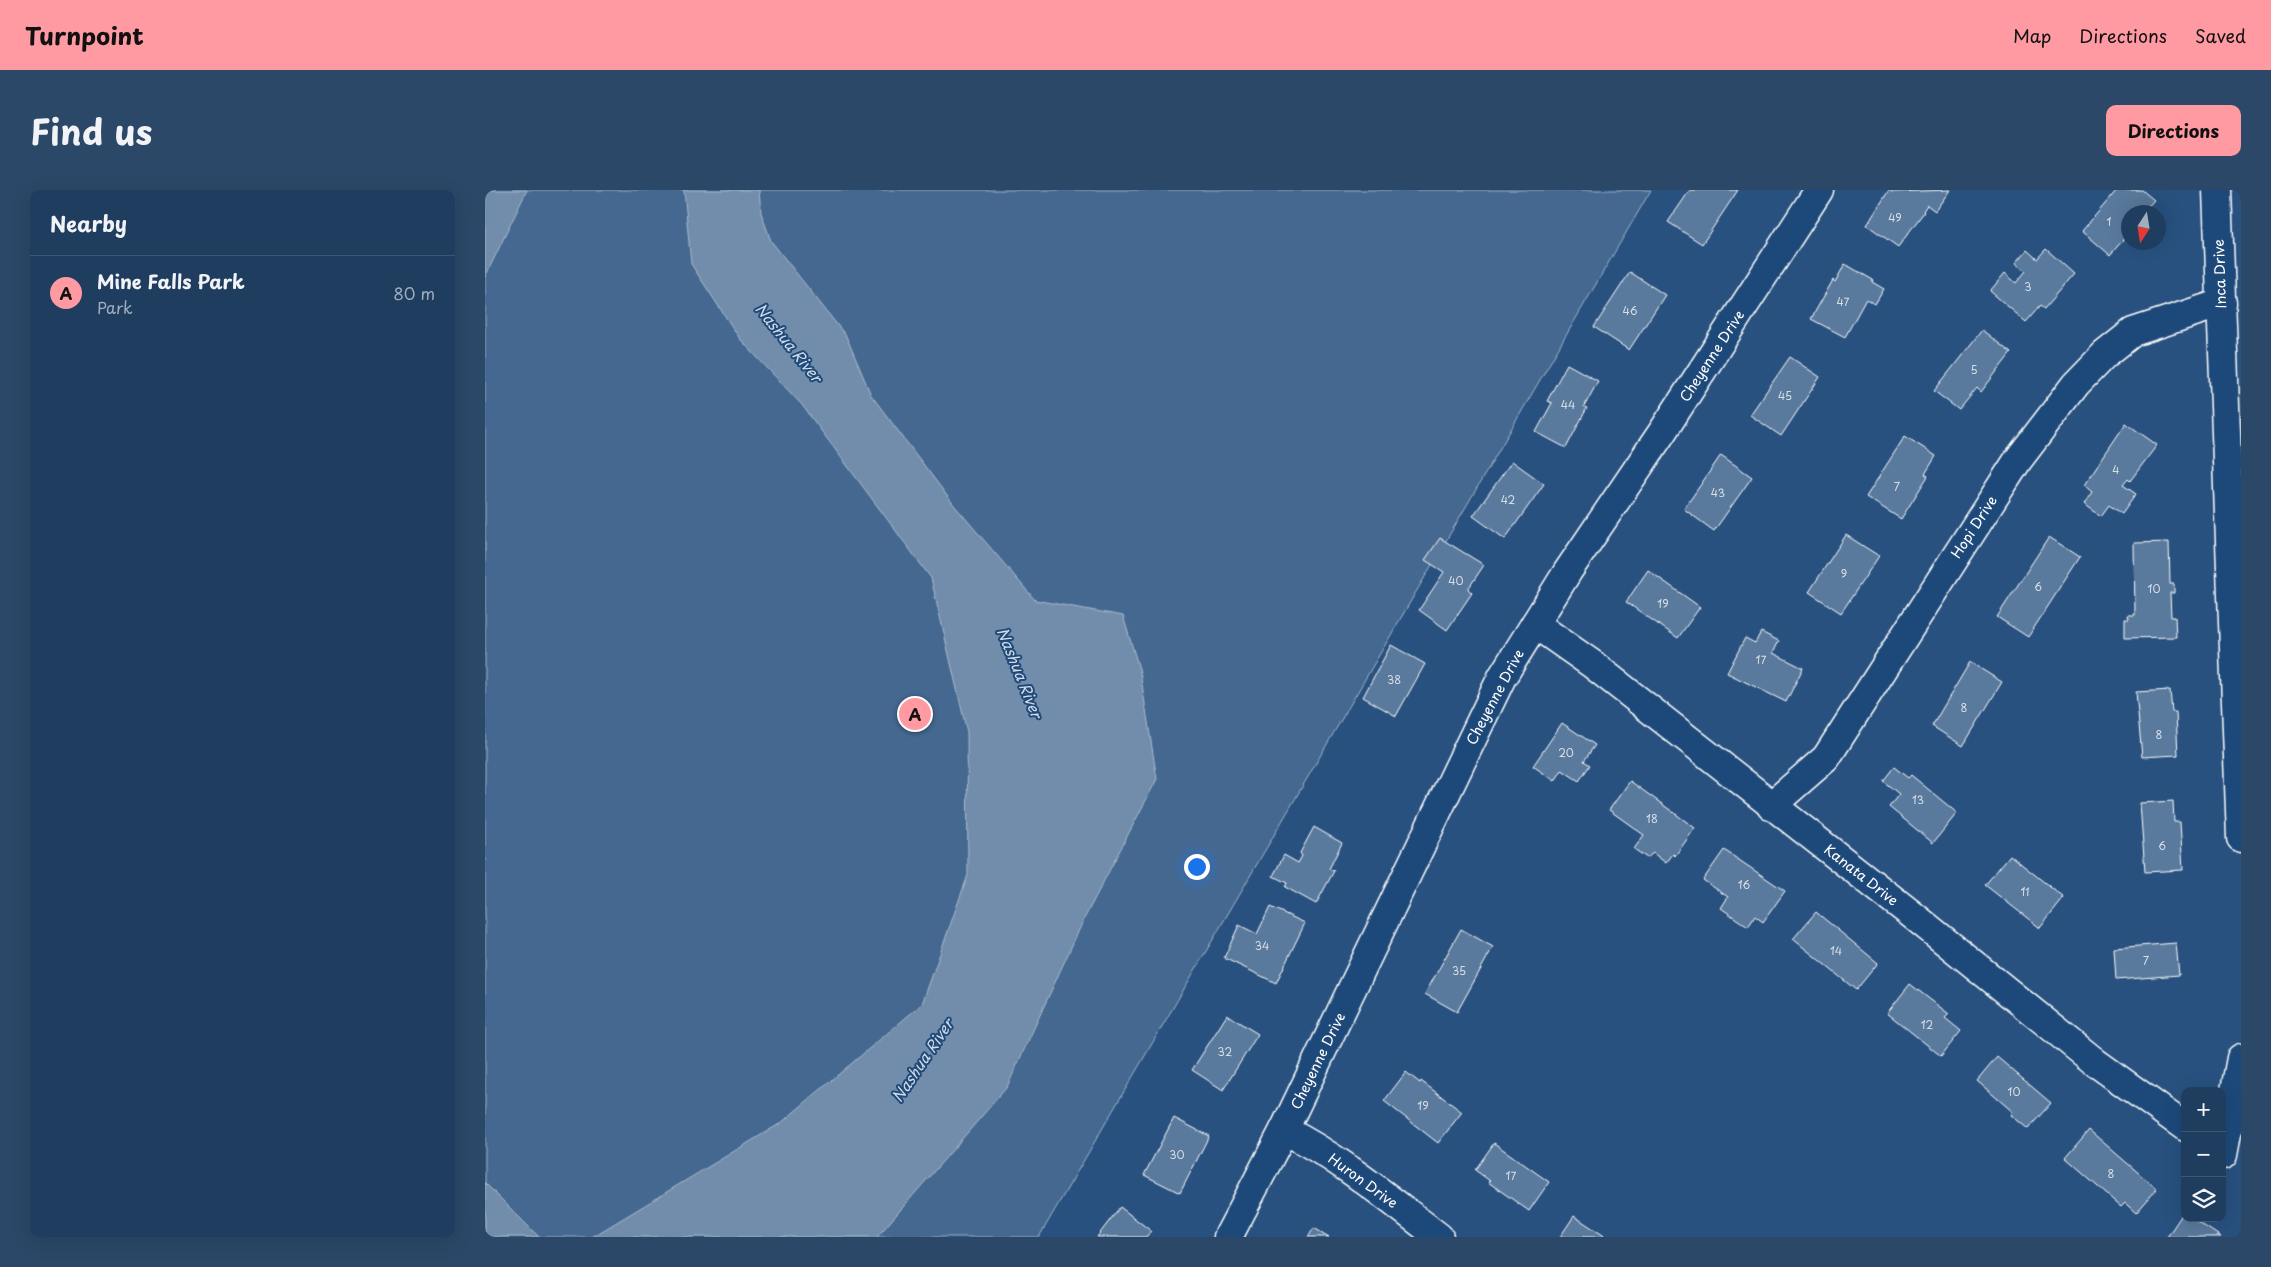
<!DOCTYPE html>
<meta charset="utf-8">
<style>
:root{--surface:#1e3d5f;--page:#2b4868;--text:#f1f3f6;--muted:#a1aebd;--line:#3c5674;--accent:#ff9aa2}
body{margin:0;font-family:"Playpen Sans",sans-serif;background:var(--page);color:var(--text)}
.controls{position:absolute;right:15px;bottom:15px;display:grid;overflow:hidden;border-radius:10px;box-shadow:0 5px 20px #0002}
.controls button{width:45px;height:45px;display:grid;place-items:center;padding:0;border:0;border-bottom:1px solid var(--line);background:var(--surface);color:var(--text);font:25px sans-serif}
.compass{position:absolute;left:1636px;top:15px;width:45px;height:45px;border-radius:50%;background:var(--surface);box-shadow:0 5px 20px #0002;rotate:192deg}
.you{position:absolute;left:711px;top:676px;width:18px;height:18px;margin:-12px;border:4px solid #fff;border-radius:50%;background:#1a73e8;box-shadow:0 0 0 8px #1a73e833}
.badge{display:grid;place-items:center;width:32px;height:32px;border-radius:50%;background:var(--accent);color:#111;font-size:16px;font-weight:700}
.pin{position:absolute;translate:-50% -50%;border:2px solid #fff;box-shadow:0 1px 5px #0006}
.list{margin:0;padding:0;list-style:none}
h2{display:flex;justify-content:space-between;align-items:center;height:65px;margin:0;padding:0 20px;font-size:21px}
h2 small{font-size:16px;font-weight:400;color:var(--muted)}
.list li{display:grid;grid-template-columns:32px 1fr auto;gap:15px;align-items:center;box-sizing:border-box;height:75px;padding:0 20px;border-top:1px solid var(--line)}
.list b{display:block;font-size:19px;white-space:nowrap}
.list p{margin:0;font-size:16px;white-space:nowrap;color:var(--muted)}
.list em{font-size:16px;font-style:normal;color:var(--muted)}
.icon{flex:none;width:28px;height:28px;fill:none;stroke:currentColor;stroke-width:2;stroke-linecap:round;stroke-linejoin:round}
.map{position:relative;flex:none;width:1756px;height:1047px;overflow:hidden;border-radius:10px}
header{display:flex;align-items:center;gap:30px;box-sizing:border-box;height:70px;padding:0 25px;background:var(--accent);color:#111}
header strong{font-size:24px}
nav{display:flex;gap:28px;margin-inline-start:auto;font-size:18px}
.intro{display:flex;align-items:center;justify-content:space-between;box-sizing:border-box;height:120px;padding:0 30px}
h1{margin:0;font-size:35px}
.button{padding:12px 22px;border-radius:10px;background:var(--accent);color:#111;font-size:18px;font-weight:700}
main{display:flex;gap:30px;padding:0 30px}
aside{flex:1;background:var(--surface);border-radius:10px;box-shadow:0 5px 20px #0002}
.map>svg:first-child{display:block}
.green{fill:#446890;stroke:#a2b4c8}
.water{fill:#718dab;stroke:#aabbcd}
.building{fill:#5a7a9d;stroke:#fff}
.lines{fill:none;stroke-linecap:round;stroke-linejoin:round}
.street-casing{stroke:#fff;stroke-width:31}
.street{stroke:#1f4a7a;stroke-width:28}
.labels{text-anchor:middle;stroke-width:4;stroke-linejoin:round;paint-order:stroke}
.number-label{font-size:11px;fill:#d6dee6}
.street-label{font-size:14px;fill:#fff;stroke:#1f4a7a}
.water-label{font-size:15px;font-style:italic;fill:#d4dde6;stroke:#1f4a7a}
</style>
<header>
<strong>Turnpoint</strong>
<nav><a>Map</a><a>Directions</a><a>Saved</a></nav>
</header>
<div class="intro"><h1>Find us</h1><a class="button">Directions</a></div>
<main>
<aside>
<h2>Nearby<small></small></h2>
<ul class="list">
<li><span class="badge">A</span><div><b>Mine Falls Park</b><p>Park</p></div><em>80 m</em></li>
</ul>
</aside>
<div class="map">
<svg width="1756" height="1047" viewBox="0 0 1756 1047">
<rect width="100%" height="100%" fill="#28517f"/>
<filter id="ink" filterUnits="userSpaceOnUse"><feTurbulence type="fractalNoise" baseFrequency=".02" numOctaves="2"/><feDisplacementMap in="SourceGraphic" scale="10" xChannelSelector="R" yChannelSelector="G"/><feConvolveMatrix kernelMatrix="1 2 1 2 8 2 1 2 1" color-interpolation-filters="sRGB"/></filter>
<g filter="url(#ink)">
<path class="green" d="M0,0H1166L554,1047H0Z"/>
<g class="water">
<path d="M0,0H42L0,87Z"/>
<path d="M199,0H274L276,23L286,51L361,146L386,205L469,315L550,410L638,426L655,482L672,589L599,729L522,897L392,1047H107L296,933L437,814L483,685L482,542L446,388L317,215L255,149L206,74Z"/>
<path d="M0,993L54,1047H0Z"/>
</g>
<g class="building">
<path d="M1205,0H1253L1217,54L1183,32Z"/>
<path d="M1404,0L1407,2L1465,0L1450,21L1442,15L1438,21L1439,22L1413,57L1382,35Z"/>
<path d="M1632,0H1657L1669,10L1658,22H1644V43L1625,65L1597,41Z"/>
<path d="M1561,59L1589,84L1559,119L1555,116L1541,132L1505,101L1520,83L1531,93L1541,81L1531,73L1542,60L1552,69Z"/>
<path d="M1360,74L1388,90L1387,92L1399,99L1390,114L1381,109L1360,147L1326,129L1348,90L1350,92Z"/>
<path d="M1145,82L1180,105L1144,160L1109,137Z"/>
<path d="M1497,140L1526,163L1496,202L1492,198L1474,220L1449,201Z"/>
<path d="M1305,167L1335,187L1296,246L1265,225Z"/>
<path d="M1082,174L1113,191L1099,217L1102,218L1081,258L1051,242L1067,213L1062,211Z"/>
<path d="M1641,233L1672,255L1645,291L1643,289L1638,295L1651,304L1637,324L1624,315L1616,326L1599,314L1607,302L1599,295Z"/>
<path d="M1420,246L1451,266L1440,284L1443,286L1416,329L1381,307Z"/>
<path d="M1236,265L1267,287L1229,341L1199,319Z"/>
<path d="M1027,271L1059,294L1020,349L988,326Z"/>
<path d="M1361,345L1394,366L1356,423L1324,402Z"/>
<path d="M1564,347L1595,367L1543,447L1512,427Z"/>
<path d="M955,348L999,375L983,399L987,403L962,440L934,420L959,382L940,370Z"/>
<path d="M1684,352L1685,394H1689V403H1685L1686,427H1690L1691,447L1640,448V429H1644L1643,425H1650L1649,353Z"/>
<path d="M1163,380L1215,417L1193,448L1141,412Z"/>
<path d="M1276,442L1294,451L1288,463L1318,478L1301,512L1242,483L1260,448L1270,453Z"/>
<path d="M906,455L940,474L911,526L878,507Z"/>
<path d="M1485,472L1517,492L1478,556L1447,536Z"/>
<path d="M1685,500L1687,522H1691L1693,565L1657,567L1651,502Z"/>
<path d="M1077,533L1110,555L1099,571L1105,575L1094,591L1077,580L1070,591L1048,576Z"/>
<path d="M1409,577L1423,588L1426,585L1472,623L1448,653L1404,617L1414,604L1398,591Z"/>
<path d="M1145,591L1210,638L1190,666L1188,664L1181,673L1168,663L1162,668L1149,659L1159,645L1124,620Z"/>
<path d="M1688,611L1689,632H1695L1698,680L1660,682L1655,613Z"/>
<path d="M829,637L857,653L844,679L849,681L831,714L800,697L802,693L788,686L799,665L813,673L817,666L815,663Z"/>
<path d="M1239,660L1300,701L1278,732L1270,726L1263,737L1236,718L1243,707L1218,690Z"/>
<path d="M1525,665L1579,708L1555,738L1500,695Z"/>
<path d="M785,717L820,733L791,793L739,768L754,735L772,744Z"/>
<path d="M1331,722L1393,773L1371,800L1308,749Z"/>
<path d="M976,739L1008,757L972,822L940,804Z"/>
<path d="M1691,753L1694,785L1631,790L1629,758Z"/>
<path d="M1425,794L1464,824L1460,828L1476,841L1456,866L1402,823Z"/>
<path d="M742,825L773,844L738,900L707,880Z"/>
<path d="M1512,867L1566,913L1543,939L1526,925L1528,922L1492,891Z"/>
<path d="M921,882L935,893L936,891L977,922L953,953L899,911Z"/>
<path d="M689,928L724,946L695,1003L659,985Z"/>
<path d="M1604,940L1672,999L1651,1023L1640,1013L1636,1017L1580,968Z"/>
<path d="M1009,953L1064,992L1044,1021L1003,992L1005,991L990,980Z"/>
<path d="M635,1017L666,1041L661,1047H612Z"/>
<path d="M1698,1023L1700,1028H1707L1736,1047H1682Z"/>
<path d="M1089,1026L1121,1047H1075Z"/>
<path d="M829,1038L844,1047H823Z"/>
</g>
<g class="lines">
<defs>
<g id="street">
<path d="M1732,0L1756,648"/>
<path d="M1050,434L1107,474L1430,727L1610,872L1700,937"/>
<path d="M1286,616L1341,568L1533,270L1591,194L1619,165L1648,142L1737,113"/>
<path d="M799,940C855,968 904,1009 954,1047"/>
<path d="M1738,965L1756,868"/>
<path d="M743,1047L799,940L1017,487L1083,381L1178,241L1334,0"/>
</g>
</defs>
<use href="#street" class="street-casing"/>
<use href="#street" class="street"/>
</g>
</g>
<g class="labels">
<g class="number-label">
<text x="1410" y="32">49</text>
<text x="1624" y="36">1</text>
<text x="1543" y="101">3</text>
<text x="1358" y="116">47</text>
<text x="1145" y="125">46</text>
<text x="1489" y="184">5</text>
<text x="1300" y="210">45</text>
<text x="1083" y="219">44</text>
<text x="1631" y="284">4</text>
<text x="1412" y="301">7</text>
<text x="1233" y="307">43</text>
<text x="1023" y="314">42</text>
<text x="1359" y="388">9</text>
<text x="971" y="395">40</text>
<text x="1553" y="401">6</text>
<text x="1669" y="403">10</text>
<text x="1178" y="418">19</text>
<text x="1276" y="474">17</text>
<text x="909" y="494">38</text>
<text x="1479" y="522">8</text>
<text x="1674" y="549">8</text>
<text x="1081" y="567">20</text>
<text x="1433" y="614">13</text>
<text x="1167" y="633">18</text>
<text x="1677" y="660">6</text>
<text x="1259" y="699">16</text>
<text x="1540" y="706">11</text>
<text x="777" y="760">34</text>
<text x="1351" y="765">14</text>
<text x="1661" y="775">7</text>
<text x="974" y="785">35</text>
<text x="1442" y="839">12</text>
<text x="740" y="866">32</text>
<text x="1529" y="906">10</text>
<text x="938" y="920">19</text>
<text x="692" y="969">30</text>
<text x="1626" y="988">8</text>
<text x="1026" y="990">17</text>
</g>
<g class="street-label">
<text transform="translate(1735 84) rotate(-92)" y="5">Inca Drive</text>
<text transform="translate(1227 166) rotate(-57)" y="5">Cheyenne Drive</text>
<text transform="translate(1489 337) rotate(-57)" y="5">Hopi Drive</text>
<text transform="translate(1010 507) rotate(-62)" y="5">Cheyenne Drive</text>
<text transform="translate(1376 685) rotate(38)" y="5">Kanata Drive</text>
<text transform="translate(833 871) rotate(-64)" y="5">Cheyenne Drive</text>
<text transform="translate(878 991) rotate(36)" y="5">Huron Drive</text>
</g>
<g class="water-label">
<text transform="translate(303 153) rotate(51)" y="5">Nashua River</text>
<text transform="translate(534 483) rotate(68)" y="5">Nashua River</text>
<text transform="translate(438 871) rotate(-56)" y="5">Nashua River</text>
</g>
</g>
</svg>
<div class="controls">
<button>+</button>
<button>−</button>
<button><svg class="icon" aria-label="layers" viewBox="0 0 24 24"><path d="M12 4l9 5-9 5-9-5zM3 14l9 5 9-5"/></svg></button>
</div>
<svg class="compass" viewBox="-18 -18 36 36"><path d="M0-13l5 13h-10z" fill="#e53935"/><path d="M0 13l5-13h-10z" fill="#a1aebd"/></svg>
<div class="you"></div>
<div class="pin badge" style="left:430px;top:524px">A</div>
</div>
</main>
